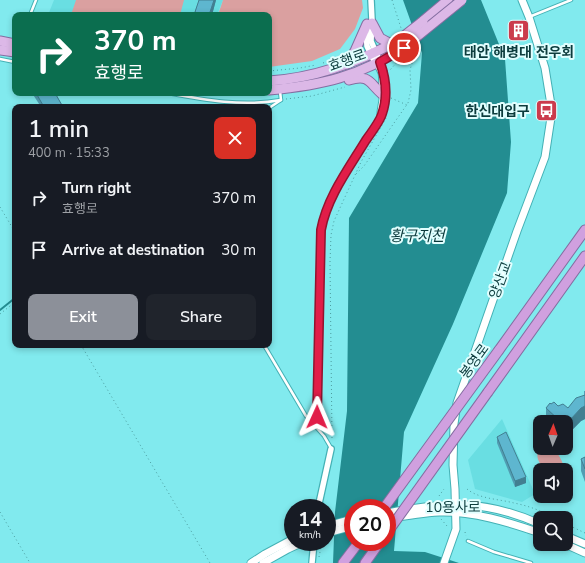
<!DOCTYPE html>
<meta charset="utf-8">
<style>
body{margin:0;font-family:"Nunito Sans","Noto Sans KR",sans-serif;background:#20242c;color:#f1f3f6;height:100vh;display:flex;flex-direction:column;font-size:15px;white-space:nowrap}
*{box-sizing:border-box;margin:0}
p{font-size:13px;color:#9ea1a6}
.icon{flex:none;width:22px;height:22px;fill:none;stroke:currentColor;stroke-width:2;stroke-linecap:round;stroke-linejoin:round}
.map{position:relative;flex:1;overflow:hidden}
.sheet{position:absolute;left:12px;top:104px;width:260px;height:244px;display:flex;flex-direction:column;background:#171b24;border-radius:8px;box-shadow:0 2px 6px #0003}
.sheet>*{flex:none}
.hud{position:absolute;left:12px;top:12px;width:260px;height:84px;border-radius:8px;box-shadow:0 2px 6px #0003;background:#0b6e4f;color:#fff;overflow:hidden}
.needle{width:26px;rotate:2deg}
.controls{position:absolute;left:533px;top:415px;display:grid;gap:8px}
.controls a{display:grid;place-items:center;width:40px;height:40px;border-radius:8px;background:#171b24;box-shadow:0 2px 6px #0003;font-size:20px}
.speed{position:absolute;left:284px;top:499px;display:flex;gap:8px;font-size:20px;font-weight:700;text-align:center}
.speed>*{display:grid;place-content:center;width:52px;height:52px;border-radius:50%;background:#171b24;box-shadow:0 2px 6px #0003;line-height:1}
.speed small{font-size:10px;font-weight:400}
.speed .limit{border:6px solid #d22;background:#fff;color:#111}
.pin{position:absolute;display:grid;place-items:center;width:34px;height:34px;color:#fff;margin:-17px;border:2px solid #fff;border-radius:50%;box-shadow:0 1px 4px #0007}
.me{position:absolute;width:44px;margin:-22px;rotate:1deg;stroke-linejoin:round;filter:drop-shadow(0 0 3px #0008)}
.turn{display:flex;align-items:center;gap:14px;height:84px;padding:0 16px;font-size:18px}
.turn .icon{width:52px;height:52px;stroke-width:2.5}
.turn b{display:block;font-size:28px;line-height:34px}
.round{display:grid;place-items:center;flex:none;width:42px;height:42px;border-radius:8px;background:#20242c}
.summary{display:flex;align-items:center;justify-content:space-between;height:68px;padding:0 16px}
h1{font-size:24px;font-weight:600;line-height:30px}
.action{display:flex;gap:8px;margin-top:auto;padding:8px 16px}
.action a{flex:1;height:46px;border-radius:8px;background:#8c9099;color:#fff;font-size:16px;font-weight:600;line-height:46px;text-align:center}
.action a+a{background:#20242c;color:#f1f3f6}
ul{padding:0;list-style:none}
li{display:flex;align-items:center;gap:12px;height:52px;padding:0 16px}
li div{flex:1}
li b{display:block;font-size:15px}
li em{font-style:normal}
.map>svg:first-child{display:block}
.built{fill:#69dee2}
.green{fill:#daa0a0}
.water{fill:#238d91;fill-rule:evenodd}
.lines{fill:none;stroke-linecap:round;stroke-linejoin:round}
.stream{stroke:#238d91;stroke-width:2}
.service-casing{stroke:#44b1b5;stroke-width:4.5}
.minor-casing{stroke:#44b1b5;stroke-width:8}
.tertiary-casing{stroke:#44b1b5;stroke-width:9}
.primary-casing{stroke:#846ea1;stroke-width:11}
.trunk-casing{stroke:#846ea1;stroke-width:11}
.path{stroke:#4d9d9f;stroke-width:1;stroke-dasharray:1 3;stroke-linecap:butt}
.service{stroke:#fff;stroke-width:2.5}
.minor{stroke:#fff;stroke-width:5.5}
.tertiary{stroke:#fff;stroke-width:7}
.primary{stroke:#dcb8e7;stroke-width:9}
.trunk{stroke:#d0a0df;stroke-width:9}
.primary-bridge-casing{stroke:#846ea1;stroke-width:11;stroke-linecap:butt}
.trunk-bridge-casing{stroke:#846ea1;stroke-width:11;stroke-linecap:butt}
.primary-bridge{stroke:#dcb8e7;stroke-width:9}
.trunk-bridge{stroke:#d0a0df;stroke-width:9}
.wall{fill:#519db2}
.shaded-wall{fill:#427f91}
.building{fill:#5eb6cf;stroke:#427f91}
.route-casing{stroke:#92132f;stroke-width:10}
.route{stroke:#e11d48;stroke-width:7}
.labels{text-anchor:middle;stroke-width:4;stroke-linejoin:round;paint-order:stroke}
.poi-label{font-size:14px;font-weight:bold;fill:#0c3c3d;stroke:#e1fefe}
.street-label{font-size:14px;fill:#0c3c3d;stroke:#e1fefe}
.water-label{font-size:15px;font-style:italic;fill:#09383a;stroke:#e1fefe}
</style>
<div class="map">
<svg width="585" height="563" viewBox="0 0 585 563">
<rect width="100%" height="100%" fill="#81eaee"/>
<g class="built">
<polygon points="54,0 223,0 217,15 48,15"/>
<polygon points="502,419 535,494 522,502 475,489 468,460"/>
</g>
<g class="green">
<polygon points="76,0 184,0 180,15 71,15"/>
<polygon points="223,0 362,0 363,8 355,29 340,49 312,61 269,67 269,15 218,15"/>
<path d="M540,448H552C559,454 563,461 564,470H546C539,464 534,456 540,448Z"/>
</g>
<path class="water" d="M403,0H481L505,59L511,142L507,193L453,324L404,432L394,551L425,552L459,563H333L335,512L347,411L349,218L418,103L422,53ZM353,508H387V542H353Z"/>
<g class="lines">
<polyline class="stream" points="0,310 15,298"/>
<defs>
<g id="service">
<polyline points="30,15 36,0"/>
<polyline points="529,17 571,0"/>
<polyline points="0,59 15,62"/>
<polyline points="376,65 380,74 381,89"/>
<path d="M168,93C205,100 243,107 281,100"/>
<polyline points="269,108 281,100 280,91"/>
<path d="M379,119C377,114 381,103 381,96"/>
<polyline points="264,345 306,416 324,436 331,448"/>
<path d="M317,417L321,230C328,197 349,168 366,140C371,133 380,121 382,114C388,97 386,79 380,63"/>
<polyline points="468,541 494,552 531,563"/>
</g>
<g id="minor">
<polyline points="371,0 372,20 371,41 380,62"/>
<polyline points="366,30 367,46 376,65"/>
<polyline points="318,508 331,449"/>
<polyline points="312,563 314,542"/>
</g>
<g id="tertiary">
<path d="M387,513C446,502 484,499 540,524"/>
<path d="M387,519C404,516 422,513 439,512C473,511 508,522 540,533"/>
<polyline points="327,526 353,519"/>
<polyline points="327,533 353,526"/>
<polyline points="566,536 585,544"/>
<polyline points="565,544 585,553"/>
<polyline points="251,563 265,554 293,539"/>
<polyline points="263,563 288,549 303,542"/>
<polyline points="444,563 456,529 455,489 453,465 454,424 457,403 517,231 545,157 552,111 545,68 529,17 522,0"/>
</g>
<g id="primary">
<polyline points="423,21 448,0"/>
<polyline points="372,23 380,38 391,44"/>
<polyline points="0,41 15,44"/>
<polyline points="0,50 15,52"/>
<polyline points="347,64 355,51 367,24"/>
<path d="M349,80C370,74 369,83 382,94"/>
<path d="M269,81C315,78 359,62 399,40"/>
<path d="M269,90C322,85 359,77 404,47"/>
</g>
<g id="trunk">
<polyline points="499,350 585,230"/>
<polyline points="488,392 585,256"/>
<polyline points="343,563 359,542"/>
<polyline points="365,563 380,542"/>
</g>
</defs>
<use href="#service" class="service-casing"/>
<use href="#minor" class="minor-casing"/>
<use href="#tertiary" class="tertiary-casing"/>
<use href="#primary" class="primary-casing"/>
<use href="#trunk" class="trunk-casing"/>
<g class="path">
<polyline points="392,0 401,28"/>
<polyline points="323,63 343,56"/>
<polyline points="269,71 300,68 316,65"/>
<polyline points="387,71 390,70 399,60"/>
<polyline points="391,98 407,105"/>
<polyline points="286,99 312,96 345,87"/>
<polyline points="356,174 364,166 408,103 411,90 410,70 415,53 413,51"/>
<polyline points="0,207 15,232"/>
<polyline points="0,314 15,302"/>
<polyline points="81,345 210,563"/>
<polyline points="332,438 330,262 331,235 334,221 361,162 386,118"/>
<path d="M467,489C479,499 499,499 514,503C529,506 542,511 555,518"/>
<polyline points="439,496 444,489"/>
<polyline points="0,512 30,563"/>
<polyline points="441,519 447,526"/>
<polyline points="566,524 585,533"/>
<polyline points="465,532 466,536"/>
<polyline points="319,557 322,542"/>
</g>
<use href="#service" class="service"/>
<use href="#minor" class="minor"/>
<use href="#tertiary" class="tertiary"/>
<use href="#primary" class="primary"/>
<use href="#trunk" class="trunk"/>
<defs>
<g id="primary-bridge">
<polyline points="399,40 423,21"/>
<polyline points="404,47 462,0"/>
</g>
<g id="trunk-bridge">
<polyline points="384,508 499,350"/>
<polyline points="387,533 488,392"/>
</g>
</defs>
<use href="#primary-bridge" class="primary-bridge-casing"/>
<use href="#trunk-bridge" class="trunk-bridge-casing"/>
<use href="#primary-bridge" class="primary-bridge"/>
<use href="#trunk-bridge" class="trunk-bridge"/>
</g>
<g class="wall">
<polygon points="199,0 216,0 212,15 195,15 195,12"/>
<polygon points="510,27 527,31 514,37 510,29"/>
<polygon points="32,93 55,93 63,107 41,107"/>
<polygon points="584,391 585,391 585,419 581,421 572,430 572,435 568,439 567,438 566,439 566,422 547,422 546,421 546,408 551,404 568,408 584,395"/>
<polygon points="497,437 526,483 515,487 497,443"/>
<polygon points="585,457 585,482 581,471 581,459"/>
</g>
<g class="shaded-wall">
<polygon points="214,0 216,0 212,15 209,15"/>
<polygon points="527,28 527,31 514,37 514,35"/>
<polygon points="585,406 585,419 581,421 572,430 572,435 568,439 568,426 570,420 581,408"/>
<polygon points="567,425 567,438 566,439 566,426"/>
<polygon points="526,477 526,483 515,487 515,481"/>
</g>
<g class="building">
<polygon points="199,0 214,0 209,15 201,15 201,14 195,12"/>
<polygon points="523,20 527,28 514,35 510,27"/>
<polygon points="36,93 55,93 63,107 44,107"/>
<polygon points="585,395 585,406 581,408 570,420 572,422 568,426 567,425 566,426 566,422 561,422 546,408 550,403 551,404 554,402 558,406 563,404 568,408 576,398"/>
<polygon points="506,432 526,477 515,481 497,437"/>
<polygon points="585,457 585,469 581,459"/>
</g>
<g class="lines">
<defs>
<path id="route" d="M317,417L321,230C327,197 349,168 366,140C371,133 380,121 382,114C388,97 386,79 380,62L404,48"/>
</defs>
<use href="#route" class="route-casing"/>
<use href="#route" class="route"/>
</g>
<defs>
<symbol id="building-square" viewBox="-11 -11 22 22"><rect x="-9" y="-9" width="18" height="18" rx="4" fill="#cb3b4c" stroke="#e1fefe"/><path d="M-4-6H4V6H1V3H-1V6H-4ZM-2.5-4.3h1.7v1.8h-1.7ZM.8-4.3h1.7v1.8H.8ZM-2.5-1h1.7V.8h-1.7ZM.8-1h1.7V.8H.8Z" fill="#fff"/></symbol>
<symbol id="bus-square" viewBox="-11 -11 22 22"><rect x="-9" y="-9" width="18" height="18" rx="4" fill="#cb3b4c" stroke="#e1fefe"/><path d="M-5-6H5V4H4V6H2V4H-2V6H-4V4H-5ZM-3.5-4V0h7V-4ZM-3.5 1.2v1.5H-2V1.2ZM2 1.2v1.5H3.5V1.2Z" fill="#fff"/></symbol>
</defs>
<g fill-rule="evenodd">
<use href="#building-square" x="506" y="18" width="25" height="25"/>
<use href="#bus-square" x="534" y="98" width="25" height="25"/>
</g>
<g class="labels">
<g class="poi-label">
<text x="519" y="57">태안 해병대 전우회</text>
<text x="530" y="116" text-anchor="end">한신대입구</text>
</g>
<g class="street-label">
<text transform="translate(347 60) rotate(-20)" y="5">효행로</text>
<text transform="translate(500 280) rotate(-70)" y="5">양산교</text>
<text transform="translate(474 361) rotate(-54)" y="5">봉영로</text>
<text x="453" y="512">10용사로</text>
</g>
<g class="water-label">
<text x="417" y="241">황구지천</text>
</g>
</g>
</svg>
<div class="controls">
<a><svg class="needle" viewBox="-14 -14 28 28"><path d="M0-13l5 13h-10z" fill="#e53935"/><path d="M0 13l5-13h-10z" fill="#9ea1a6"/></svg></a>
<a><svg class="icon" aria-label="sound" viewBox="0 0 24 24"><path d="M4 9h4l5-4v14l-5-4H4zM17 9q2 3 0 6"/></svg></a>
<a><svg class="icon" aria-label="search" viewBox="0 0 24 24"><circle cx="10" cy="10" r="6"/><path d="M15 15l6 6"/></svg></a>
</div>
<div class="speed"><div>14<small>km/h</small></div><div class="limit">20</div></div>
<div class="pin" style="left:404px;top:48px;background:#d93025"><svg class="icon" aria-label="arrive" viewBox="0 0 24 24"><path d="M6 21V4h12l-3 4 3 4H6"/></svg></div>
<svg class="me" style="left:317px;top:417px" viewBox="-20 -20 40 40"><path d="M0-17L14 15 0 8-14 15z" fill="#e11d48" stroke="#fff" stroke-width="4"/></svg>
<div class="hud">
<div class="turn"><svg class="icon" aria-label="right" viewBox="0 0 24 24"><path d="M7 20v-9h11M14 6l5 5-5 5"/></svg><div><b>370 m</b>효행로</div></div>
</div>
<section class="sheet">
<div class="summary"><div><h1>1 min</h1><p>400 m · 15:33</p></div><a class="round" style="background:#d93025;color:#fff"><svg class="icon" aria-label="close" viewBox="0 0 24 24"><path d="M6 6l12 12M18 6L6 18"/></svg></a></div>
<ul>
<li><svg class="icon" aria-label="right" viewBox="0 0 24 24"><path d="M7 20v-9h11M14 6l5 5-5 5"/></svg><div><b>Turn right</b><p>효행로</p></div><em>370 m</em></li>
<li><svg class="icon" aria-label="arrive" viewBox="0 0 24 24"><path d="M6 21V4h12l-3 4 3 4H6"/></svg><div><b>Arrive at destination</b></div><em>30 m</em></li>
</ul>
<div class="action"><a>Exit</a><a>Share</a></div>
</section>
</div>
